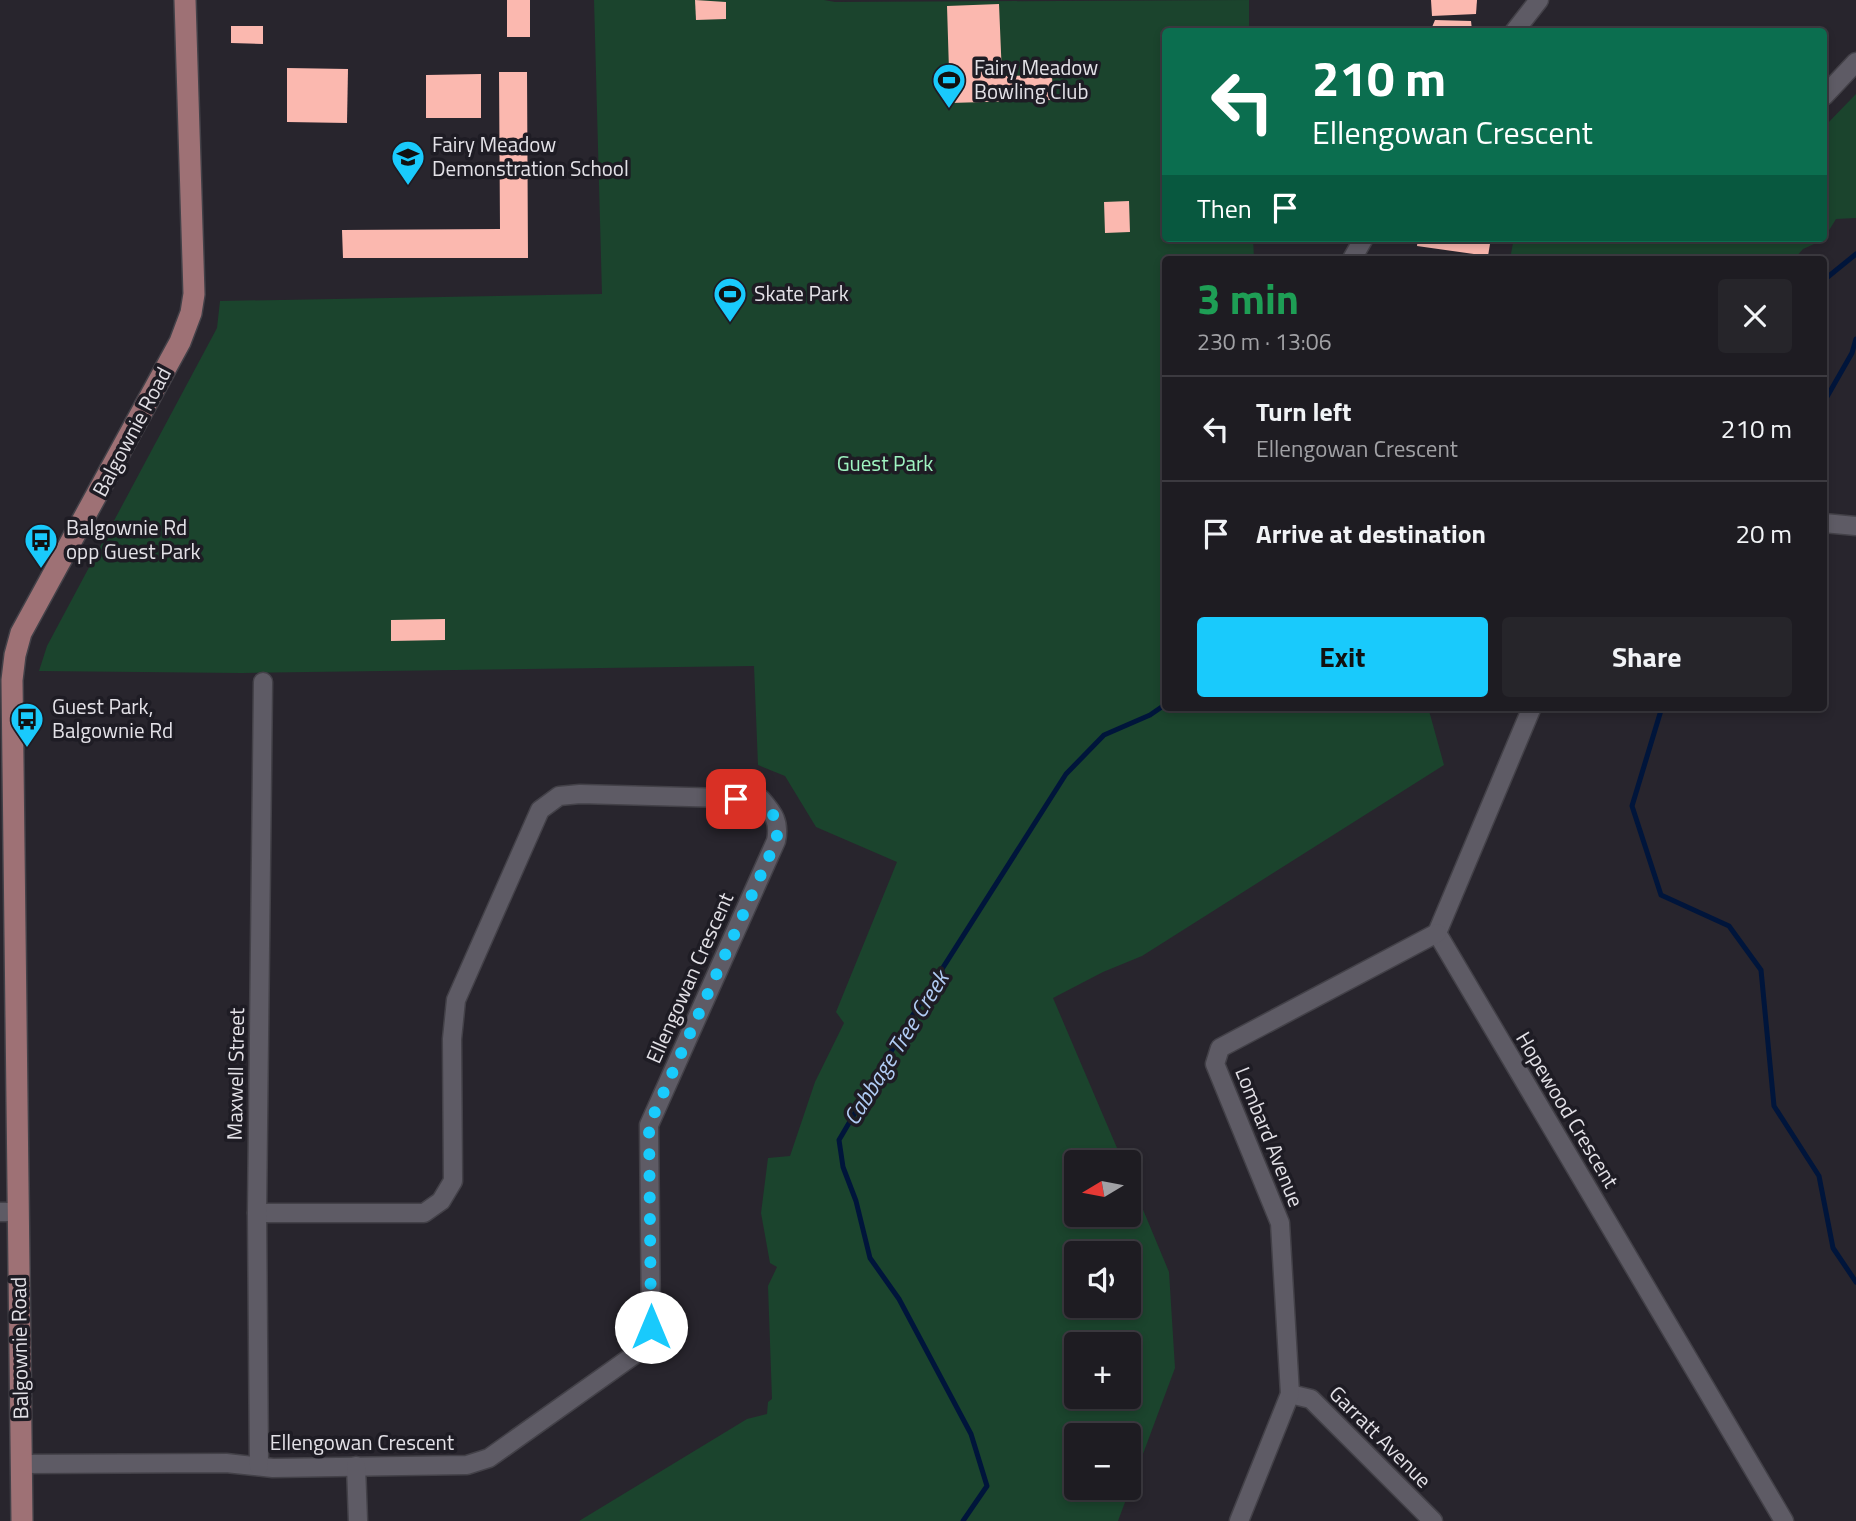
<!DOCTYPE html>
<meta charset="utf-8">
<style>
body{margin:0;font-family:"Titillium Web",sans-serif;background:#26252a;color:#f1f3f6;height:100vh;display:flex;flex-direction:column;font-size:26px;white-space:nowrap}
*{box-sizing:border-box;margin:0}
p{font-size:23px;color:#a1a1a5}
.icon{flex:none;width:38px;height:38px;fill:none;stroke:currentColor;stroke-width:2;stroke-linecap:round;stroke-linejoin:round}
.map{position:relative;flex:1;overflow:hidden}
.sheet{position:absolute;left:1162px;top:256px;width:665px;height:455px;display:flex;flex-direction:column;background:#1e1c22;border-radius:7px;box-shadow:0 4px 10px #0003,0 0 0 2px #3c3a40}
.sheet>*{flex:none}
.banner{position:absolute;left:1162px;top:28px;width:665px;height:214px;border-radius:7px;box-shadow:0 4px 10px #0003,0 0 0 2px #3c3a40;background:#0b6e4f;color:#fff;overflow:hidden}
.needle{width:46px;rotate:260deg}
.tools{position:absolute;left:1064px;top:1150px;display:grid;gap:14px}
.tools a{display:grid;place-items:center;width:77px;height:77px;border-radius:7px;background:#1e1c22;box-shadow:0 4px 10px #0003,0 0 0 2px #3c3a40;font-size:35px}
.pin{position:absolute;display:grid;place-items:center;width:60px;height:60px;color:#fff;margin:-30px;border-radius:14px;box-shadow:0 4px 10px #0006}
.me{position:absolute;width:77px;margin:-38px;rotate:0deg;stroke-linejoin:round;filter:drop-shadow(0 0 5px #0008)}
.turn{display:flex;align-items:center;gap:24px;height:147px;padding:0 35px;font-size:32px}
.turn .icon{width:91px;height:91px;stroke-width:2.5}
.turn b{display:block;font-size:49px;line-height:60px}
.then{display:flex;align-items:center;height:66px;padding:0 35px;background:#0003;gap:14px;font-size:26px}
.round{display:grid;place-items:center;flex:none;width:74px;height:74px;border-radius:7px;background:#26252a}
.overview{display:flex;align-items:center;justify-content:space-between;height:119px;padding:0 35px}
h1{font-size:42px;font-weight:700;line-height:52px;color:#1e9e55}
.button{display:flex;gap:14px;margin-top:auto;padding:14px 35px}
.button a{flex:1;height:80px;border-radius:7px;background:#19cafc;color:#111;font-size:28px;font-weight:700;line-height:80px;text-align:center}
.button a+a{background:#26252a;color:#f1f3f6}
ul{padding:0;list-style:none}
li{display:flex;align-items:center;gap:21px;height:105px;padding:0 35px;border-top:2px solid #3c3a40}
li div{flex:1}
li b{display:block;font-size:26px}
li em{font-style:normal}
.map>svg:first-child{display:block}
.green{fill:#1b442d;fill-rule:evenodd}
.lines{fill:none;stroke-linecap:round;stroke-linejoin:round}
.stream{stroke:#00153b;stroke-width:5}
.building{fill:#fbb8af}
.minor-casing{stroke:#434148;stroke-width:21}
.major-casing{stroke:#434148;stroke-width:24}
.minor{stroke:#5e5b65;stroke-width:18}
.major{stroke:#9e7175;stroke-width:21}
.route{stroke:#19cafc;stroke-width:12;stroke-dasharray:0 21.6}
.labels{text-anchor:middle;stroke-width:7;stroke-linejoin:round;paint-order:stroke}
.poi-label{font-size:21px;fill:#e3e1e7;stroke:#1e1c24;text-anchor:start}
.street-label{font-size:21px;fill:#e3e1e7;stroke:#1e1c24}
.park-label{font-size:21px;fill:#9ff4c1;stroke:#1e1c24}
.water-label{font-size:23px;font-style:italic;fill:#b1ccf5;stroke:#1e1c24}
</style>
<div class="map">
<svg width="1856" height="1521" viewBox="0 0 1856 1521">
<rect width="100%" height="100%" fill="#28252d"/>
<g class="green">
<path d="M594,0H824L835,2L1249,0V31L1166,32V238H1253L1254,259H1166V707H1428L1444,765L1142,956L1103,972L1053,998L1123,1162H1076V1214H1129V1176L1169,1272L1175,1368L1118,1521H579L747,1419L767,1414L768,1402L772,1399L768,1286L777,1267L770,1263L761,1213L768,1158L790,1156L815,1082L844,1023L836,1012L897,862L816,827L785,776L758,765L754,666L242,673L39,671L47,646L217,328L220,301L602,294ZM1076,1253H1129V1306H1076ZM1076,1344H1129V1396H1076ZM1076,1435H1129V1488H1076Z"/>
<polygon points="1856,94 1856,218 1836,219 1823,240 1803,249 1794,259 1510,259 1514,238 1824,238 1824,127"/>
</g>
<g class="lines">
<g class="stream">
<polyline points="1824,280 1856,254"/>
<polyline points="1824,402 1852,353 1856,339"/>
<polyline points="1662,707 1632,806 1661,895 1729,926 1761,970 1774,1106 1819,1176 1833,1248 1856,1282"/>
<polyline points="963,1521 987,1486 971,1434 899,1299 870,1258 856,1201 843,1167 839,1140 909,1021 1066,774 1104,735 1150,715 1166,704"/>
</g>
</g>
<g class="building">
<rect x="507" y="0" width="23" height="37"/>
<polygon points="695,0 726,2 726,19 696,20"/>
<polygon points="1431,0 1477,0 1476,14 1432,16"/>
<polygon points="999,4 1002,76 1052,75 1053,100 950,103 947,6"/>
<polygon points="1435,20 1471,21 1472,30 1430,32"/>
<polygon points="231,26 263,26 263,44 231,43"/>
<polygon points="287,68 348,69 347,123 287,122"/>
<polygon points="499,72 527,72 528,258 343,258 342,230 500,229"/>
<polygon points="481,74 481,118 426,118 426,75"/>
<polygon points="1129,201 1130,232 1105,233 1104,202"/>
<polygon points="1418,238 1491,238 1488,256 1417,246"/>
<polygon points="445,619 445,640 391,641 391,620"/>
</g>
<g class="lines">
<defs>
<g id="minor">
<polyline points="1514,32 1539,0"/>
<polyline points="1824,96 1856,62"/>
<polyline points="1352,259 1364,238"/>
<polyline points="1824,523 1856,526"/>
<polyline points="1437,933 1784,1521"/>
<polyline points="1437,933 1532,707"/>
<polyline points="0,1212 18,1212"/>
<polyline points="1290,1394 1311,1399 1433,1521"/>
<path d="M22,1464L226,1463L273,1468L467,1465L489,1458L641,1350L651,1327L649,1125L776,841C780,822 774,814 761,799L580,794L559,796L540,810L456,1000L452,1039L453,1181L441,1201L424,1213H257"/>
<polyline points="259,1466 257,1213 263,682"/>
<polyline points="356,1466 358,1521"/>
<polyline points="1239,1521 1290,1394 1280,1223 1215,1064 1220,1048 1437,933"/>
</g>
<polyline id="major" points="22,1521 12,680 15,655 21,633 180,342 191,313 194,294 185,0"/>
</defs>
<use href="#minor" class="minor-casing"/>
<use href="#major" class="major-casing"/>
<use href="#minor" class="minor"/>
<use href="#major" class="major"/>
</g>
<g class="lines">
<path class="route" d="M651,1327L649,1125L776,841C780,822 774,814 761,799H736"/>
</g>
<defs>
<symbol id="stadium-pin" viewBox="-11 -11 22 30"><path d="M0 17L-7.5 6A9.5 9.5 0 1 1 7.5 6Z" fill="#19cafc" stroke="#1e1c24"/><path d="M0-5a6.5 5 0 1 0 0 10a6.5 5 0 1 0 0-10ZM-3.5-1.8h7v3.6h-7Z" fill="#111"/></symbol>
<symbol id="school-pin" viewBox="-11 -11 22 30"><path d="M0 17L-7.5 6A9.5 9.5 0 1 1 7.5 6Z" fill="#19cafc" stroke="#1e1c24"/><path d="M0-5L7-2L0 1L-7-2ZM-4 1L0 2.5L4 1V4Q0 6-4 4Z" fill="#111"/></symbol>
<symbol id="bus-pin" viewBox="-11 -11 22 30"><path d="M0 17L-7.5 6A9.5 9.5 0 1 1 7.5 6Z" fill="#19cafc" stroke="#1e1c24"/><path d="M-5-6H5V4H4V6H2V4H-2V6H-4V4H-5ZM-3.5-4V0h7V-4ZM-3.5 1.2v1.5H-2V1.2ZM2 1.2v1.5H3.5V1.2Z" fill="#111"/></symbol>
</defs>
<g fill-rule="evenodd">
<use href="#stadium-pin" x="930" y="61" width="38" height="52"/>
<use href="#school-pin" x="389" y="138" width="38" height="52"/>
<use href="#stadium-pin" x="711" y="275" width="38" height="52"/>
<use href="#bus-pin" x="22" y="521" width="38" height="52"/>
<use href="#bus-pin" x="8" y="700" width="38" height="52"/>
</g>
<g class="labels">
<g class="poi-label">
<text x="974" y="75">Fairy Meadow<tspan x="974" dy="24">Bowling Club</tspan></text>
<text x="432" y="152">Fairy Meadow<tspan x="432" dy="24">Demonstration School</tspan></text>
<text x="754" y="301">Skate Park</text>
<text x="66" y="535">Balgownie Rd<tspan x="66" dy="24">opp Guest Park</tspan></text>
<text x="52" y="714">Guest Park,<tspan x="52" dy="24">Balgownie Rd</tspan></text>
</g>
<g class="street-label">
<text transform="translate(132 432) rotate(-62)" y="7">Balgownie Road</text>
<text transform="translate(690 978) rotate(-66)" y="7">Ellengowan Crescent</text>
<text transform="translate(236 1074) rotate(-89)" y="7">Maxwell Street</text>
<text transform="translate(1567 1110) rotate(59)" y="7">Hopewood Crescent</text>
<text transform="translate(1269 1137) rotate(68)" y="7">Lombard Avenue</text>
<text transform="translate(20 1348) rotate(-91)" y="7">Balgownie Road</text>
<text transform="translate(1380 1437) rotate(45)" y="7">Garratt Avenue</text>
<text x="362" y="1450">Ellengowan Crescent</text>
</g>
<g class="park-label">
<text x="885" y="471">Guest Park</text>
</g>
<g class="water-label">
<text transform="translate(896 1048) rotate(-58)" y="8">Cabbage Tree Creek</text>
</g>
</g>
</svg>
<div class="tools">
<a><svg class="needle" viewBox="-14 -14 28 28"><path d="M0-13l5 13h-10z" fill="#e53935"/><path d="M0 13l5-13h-10z" fill="#a1a1a5"/></svg></a>
<a><svg class="icon" aria-label="sound" viewBox="0 0 24 24"><path d="M4 9h4l5-4v14l-5-4H4zM17 9q2 3 0 6"/></svg></a>
<a>+</a>
<a>−</a>
</div>
<div class="pin" style="left:736px;top:799px;background:#d93025"><svg class="icon" aria-label="arrive" viewBox="0 0 24 24"><path d="M6 21V4h12l-3 4 3 4H6"/></svg></div>
<svg class="me" style="left:651px;top:1327px" viewBox="-20 -20 40 40"><circle r="19" fill="#fff"/><path d="M0-13L10 11 0 6-10 11z" fill="#19cafc"/></svg>
<div class="banner">
<div class="turn"><svg class="icon" aria-label="left" viewBox="0 0 24 24"><path d="M17 20v-9H6M10 6l-5 5 5 5"/></svg><div><b>210 m</b>Ellengowan Crescent</div></div>
<div class="then">Then<svg class="icon" aria-label="arrive" viewBox="0 0 24 24"><path d="M6 21V4h12l-3 4 3 4H6"/></svg></div>
</div>
<section class="sheet">
<div class="overview"><div><h1>3 min</h1><p>230 m · 13:06</p></div><a class="round"><svg class="icon" aria-label="close" viewBox="0 0 24 24"><path d="M6 6l12 12M18 6L6 18"/></svg></a></div>
<ul>
<li><svg class="icon" aria-label="left" viewBox="0 0 24 24"><path d="M17 20v-9H6M10 6l-5 5 5 5"/></svg><div><b>Turn left</b><p>Ellengowan Crescent</p></div><em>210 m</em></li>
<li><svg class="icon" aria-label="arrive" viewBox="0 0 24 24"><path d="M6 21V4h12l-3 4 3 4H6"/></svg><div><b>Arrive at destination</b></div><em>20 m</em></li>
</ul>
<div class="button"><a>Exit</a><a>Share</a></div>
</section>
</div>
